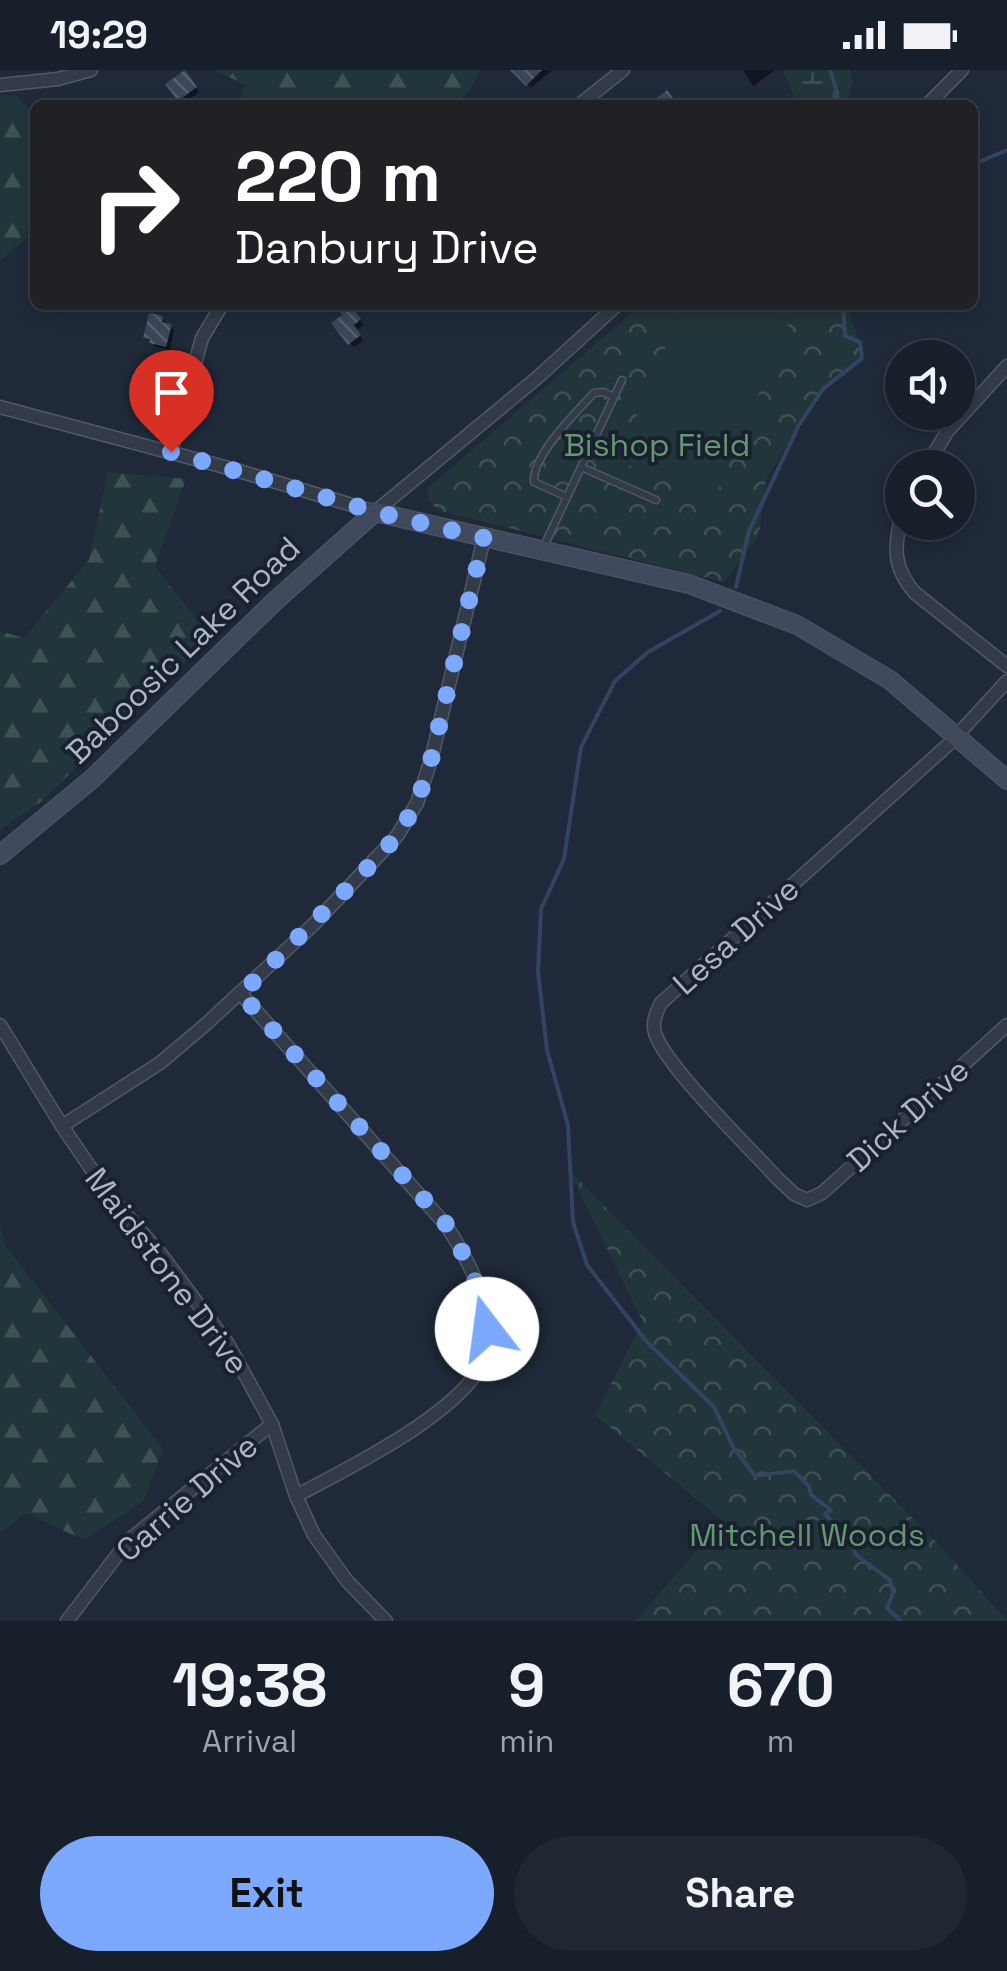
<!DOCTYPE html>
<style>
body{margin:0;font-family:"Space Grotesk",sans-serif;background:#202733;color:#f1f3f6;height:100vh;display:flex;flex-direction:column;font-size:38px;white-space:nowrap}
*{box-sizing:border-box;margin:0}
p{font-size:32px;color:#9ea2a9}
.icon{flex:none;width:55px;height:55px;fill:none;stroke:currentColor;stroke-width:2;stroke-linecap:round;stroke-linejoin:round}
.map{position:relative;height:1551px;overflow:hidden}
.sheet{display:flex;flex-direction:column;background:#171f2b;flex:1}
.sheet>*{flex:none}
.hud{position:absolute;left:30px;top:30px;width:948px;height:210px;border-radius:15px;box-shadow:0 5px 15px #0003,0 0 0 2px #363d47;background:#202124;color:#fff;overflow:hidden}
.controls{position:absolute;left:885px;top:270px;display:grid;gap:20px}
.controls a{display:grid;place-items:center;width:90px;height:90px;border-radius:50%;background:#171f2b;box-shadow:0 5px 15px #0003,0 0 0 2px #363d47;font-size:50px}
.pin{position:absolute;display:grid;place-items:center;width:85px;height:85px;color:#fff;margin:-102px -42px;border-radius:50% 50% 50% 0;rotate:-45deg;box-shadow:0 0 10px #0007}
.pin .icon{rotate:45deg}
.me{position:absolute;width:110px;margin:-55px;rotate:345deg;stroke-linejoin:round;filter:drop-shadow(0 0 8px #0008)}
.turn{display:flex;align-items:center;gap:35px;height:210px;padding:0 40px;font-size:45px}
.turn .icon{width:130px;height:130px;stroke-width:2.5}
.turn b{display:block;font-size:70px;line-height:85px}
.eta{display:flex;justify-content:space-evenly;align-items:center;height:170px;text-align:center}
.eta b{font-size:60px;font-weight:700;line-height:70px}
.primary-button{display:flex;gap:20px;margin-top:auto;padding:20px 40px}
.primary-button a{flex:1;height:115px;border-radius:60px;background:#7ca9fd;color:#111;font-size:40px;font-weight:700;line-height:115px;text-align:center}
.primary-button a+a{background:#202733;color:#f1f3f6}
.status{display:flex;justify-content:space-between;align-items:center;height:70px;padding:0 50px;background:#171f2b;direction:ltr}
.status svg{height:28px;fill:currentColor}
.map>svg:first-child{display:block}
.forest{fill:url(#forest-firs)}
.wetland{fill:url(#wetland-marsh)}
.park{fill:url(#park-crowns)}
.garden{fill:#21363a}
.shadow{fill:#0007}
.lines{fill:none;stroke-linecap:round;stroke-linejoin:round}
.stream{stroke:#324461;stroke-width:4}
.building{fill:url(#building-back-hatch)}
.lane-casing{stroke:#505967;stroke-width:9}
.street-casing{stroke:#505967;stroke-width:15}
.secondary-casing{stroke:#505967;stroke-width:20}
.lane{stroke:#333b49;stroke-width:6}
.street{stroke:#333b49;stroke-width:12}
.secondary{stroke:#414a5c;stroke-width:18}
.route{stroke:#7ca9fd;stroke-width:18;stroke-dasharray:0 32.4}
.labels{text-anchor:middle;stroke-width:8;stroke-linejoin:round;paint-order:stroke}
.park-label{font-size:32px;fill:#649772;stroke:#19202e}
.street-label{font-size:32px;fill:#adb6c6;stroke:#19202e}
</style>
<div class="status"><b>19:29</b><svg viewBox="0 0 49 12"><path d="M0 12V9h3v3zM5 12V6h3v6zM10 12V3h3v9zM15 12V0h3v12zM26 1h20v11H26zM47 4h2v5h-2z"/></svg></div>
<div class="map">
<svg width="1007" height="1551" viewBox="0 0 1007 1551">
<defs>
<pattern id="forest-firs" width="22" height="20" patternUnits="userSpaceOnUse" patternTransform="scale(2.5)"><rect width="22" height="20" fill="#21363a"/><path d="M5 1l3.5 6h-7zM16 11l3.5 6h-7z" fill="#3f5155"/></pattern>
<pattern id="wetland-marsh" width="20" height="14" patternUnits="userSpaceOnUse" patternTransform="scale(2.5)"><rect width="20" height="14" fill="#21363a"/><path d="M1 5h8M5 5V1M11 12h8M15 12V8" fill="none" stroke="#3f5155"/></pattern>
<pattern id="park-crowns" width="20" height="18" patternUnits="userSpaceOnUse" patternTransform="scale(2.5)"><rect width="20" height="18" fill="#21363a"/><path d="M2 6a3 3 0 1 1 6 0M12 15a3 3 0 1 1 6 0" fill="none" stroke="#3f5155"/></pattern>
<pattern id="building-back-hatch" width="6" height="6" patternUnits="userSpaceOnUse" patternTransform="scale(2.5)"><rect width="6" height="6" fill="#3b4759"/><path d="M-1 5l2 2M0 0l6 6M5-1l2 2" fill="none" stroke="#555f6f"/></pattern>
</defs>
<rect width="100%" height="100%" fill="#1f2939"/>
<g class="forest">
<polygon points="214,0 480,0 473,15 456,35 237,35 246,15"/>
<polygon points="0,25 17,26 35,47 27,167 0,191"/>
<polygon points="108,402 186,409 155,496 210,567 43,730 0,760 0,561 24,568 89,490"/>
<polygon points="0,1154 5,1175 163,1379 143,1432 84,1470 26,1443 0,1463"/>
</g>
<polygon class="wetland" points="783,0 851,0 852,13 847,35 798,35"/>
<g class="park">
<polygon points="641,235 846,235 862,279 862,292 819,324 800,353 766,410 759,465 724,512 437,440 429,430 428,418"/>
<polygon points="568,1099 941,1477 1007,1551 635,1551 723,1451 595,1345 643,1252"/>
</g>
<polygon class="garden" points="684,235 748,235 789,252 713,431 618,390"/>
<g class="shadow">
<polygon points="513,0 552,0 531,18"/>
<polygon points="743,0 775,0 753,16"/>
<polygon points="189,7 199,22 184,34 180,30"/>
<polygon points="352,239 363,255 356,261 363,270 354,277 350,273"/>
<polygon points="162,249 174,260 170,280 156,277 146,267"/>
</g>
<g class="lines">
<g class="stream">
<polyline points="830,0 836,19 832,35"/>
<polyline points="972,95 1007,80"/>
<polyline points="736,517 749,461 799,355 823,319 862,288 860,272 845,266 843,235"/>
<polyline points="720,541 648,582 615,611 581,677 564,789 541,839 538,902 547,980 568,1055 573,1152 587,1195 647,1272 714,1337 733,1377 755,1406 794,1401 809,1416 811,1425 831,1440 825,1444 849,1469 856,1485 890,1510 893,1523 887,1538 901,1551"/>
</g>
</g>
<g class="building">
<polygon points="185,0 197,17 178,31 165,14"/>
<polygon points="510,0 542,0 526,16"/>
<polygon points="667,20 678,35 648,35"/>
<polygon points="344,235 350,235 361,249 354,255 361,265 348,275 331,253 342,245 338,240"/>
<polygon points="149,243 163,246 162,252 172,254 166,277 149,273 150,269 143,268"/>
</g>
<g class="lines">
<defs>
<g id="lane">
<polyline points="581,397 656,430"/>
<path d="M567,427L534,412C532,386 576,342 594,323L604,322L614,327"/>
<polyline points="544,476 622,310"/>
</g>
<g id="street">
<polyline points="0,15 58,9 91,0"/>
<polyline points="579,35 623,0"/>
<polyline points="927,35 962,0"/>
<polyline points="0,337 236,400 375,442 538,307 617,235"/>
<polyline points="171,382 202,268 222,235"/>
<polyline points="925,398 947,362 1007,296"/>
<path d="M902,444C894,476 892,497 915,523L1007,596"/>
<path d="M1007,611L950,673L661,933C656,943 652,952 655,963C665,996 750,1078 777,1108L794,1124L807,1130L822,1123L840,1107L1007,955"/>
<path d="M241,924L446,1155C468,1189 497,1242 485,1285C471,1339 344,1400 296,1426"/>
<polyline points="0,955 62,1056 109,1125 160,1183 228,1274 272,1354 296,1426 314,1465 347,1511 386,1551"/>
<polyline points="62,1056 160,993 205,955 313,855 397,766 417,733 431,690 484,468"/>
<polyline points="67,1551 128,1471 272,1354"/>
</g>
<polyline id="secondary" points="0,785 92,709 274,532 375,442 689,514 797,555 890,610 1007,710"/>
</defs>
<use href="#lane" class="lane-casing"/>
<use href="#street" class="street-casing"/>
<use href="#secondary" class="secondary-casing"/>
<use href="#lane" class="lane"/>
<use href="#street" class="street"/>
<use href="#secondary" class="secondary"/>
</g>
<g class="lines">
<path class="route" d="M171,382L376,442L484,468L431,690L417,733L397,766L360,806L241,924L446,1154C466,1186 483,1222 487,1259"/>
</g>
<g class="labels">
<g class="park-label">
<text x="657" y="386">Bishop Field</text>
<text x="807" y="1476">Mitchell Woods</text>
</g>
<g class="street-label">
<text transform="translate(183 580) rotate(-44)" y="11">Baboosic Lake Road</text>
<text transform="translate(736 866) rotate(-42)" y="11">Lesa Drive</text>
<text transform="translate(908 1045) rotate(-42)" y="11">Dick Drive</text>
<text transform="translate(167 1201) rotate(53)" y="11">Maidstone Drive</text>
<text transform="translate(187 1428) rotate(-41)" y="11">Carrie Drive</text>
</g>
</g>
</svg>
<div class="controls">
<a><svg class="icon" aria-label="sound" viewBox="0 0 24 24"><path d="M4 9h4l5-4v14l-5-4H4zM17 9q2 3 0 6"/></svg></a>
<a><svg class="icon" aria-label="search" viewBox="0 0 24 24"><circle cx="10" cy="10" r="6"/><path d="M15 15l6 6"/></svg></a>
</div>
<div class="pin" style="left:171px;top:382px;background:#d93025"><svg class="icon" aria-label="arrive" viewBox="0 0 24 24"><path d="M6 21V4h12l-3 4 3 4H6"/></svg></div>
<svg class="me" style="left:487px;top:1259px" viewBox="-20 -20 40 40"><circle r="19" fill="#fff"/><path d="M0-13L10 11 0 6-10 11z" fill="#7ca9fd"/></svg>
<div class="hud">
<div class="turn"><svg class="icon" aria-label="right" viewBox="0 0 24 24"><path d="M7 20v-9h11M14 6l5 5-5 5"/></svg><div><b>220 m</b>Danbury Drive</div></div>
</div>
</div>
<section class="sheet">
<div class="eta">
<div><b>19:38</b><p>Arrival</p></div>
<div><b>9</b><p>min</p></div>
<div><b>670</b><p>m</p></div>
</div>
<div class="primary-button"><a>Exit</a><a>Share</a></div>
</section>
